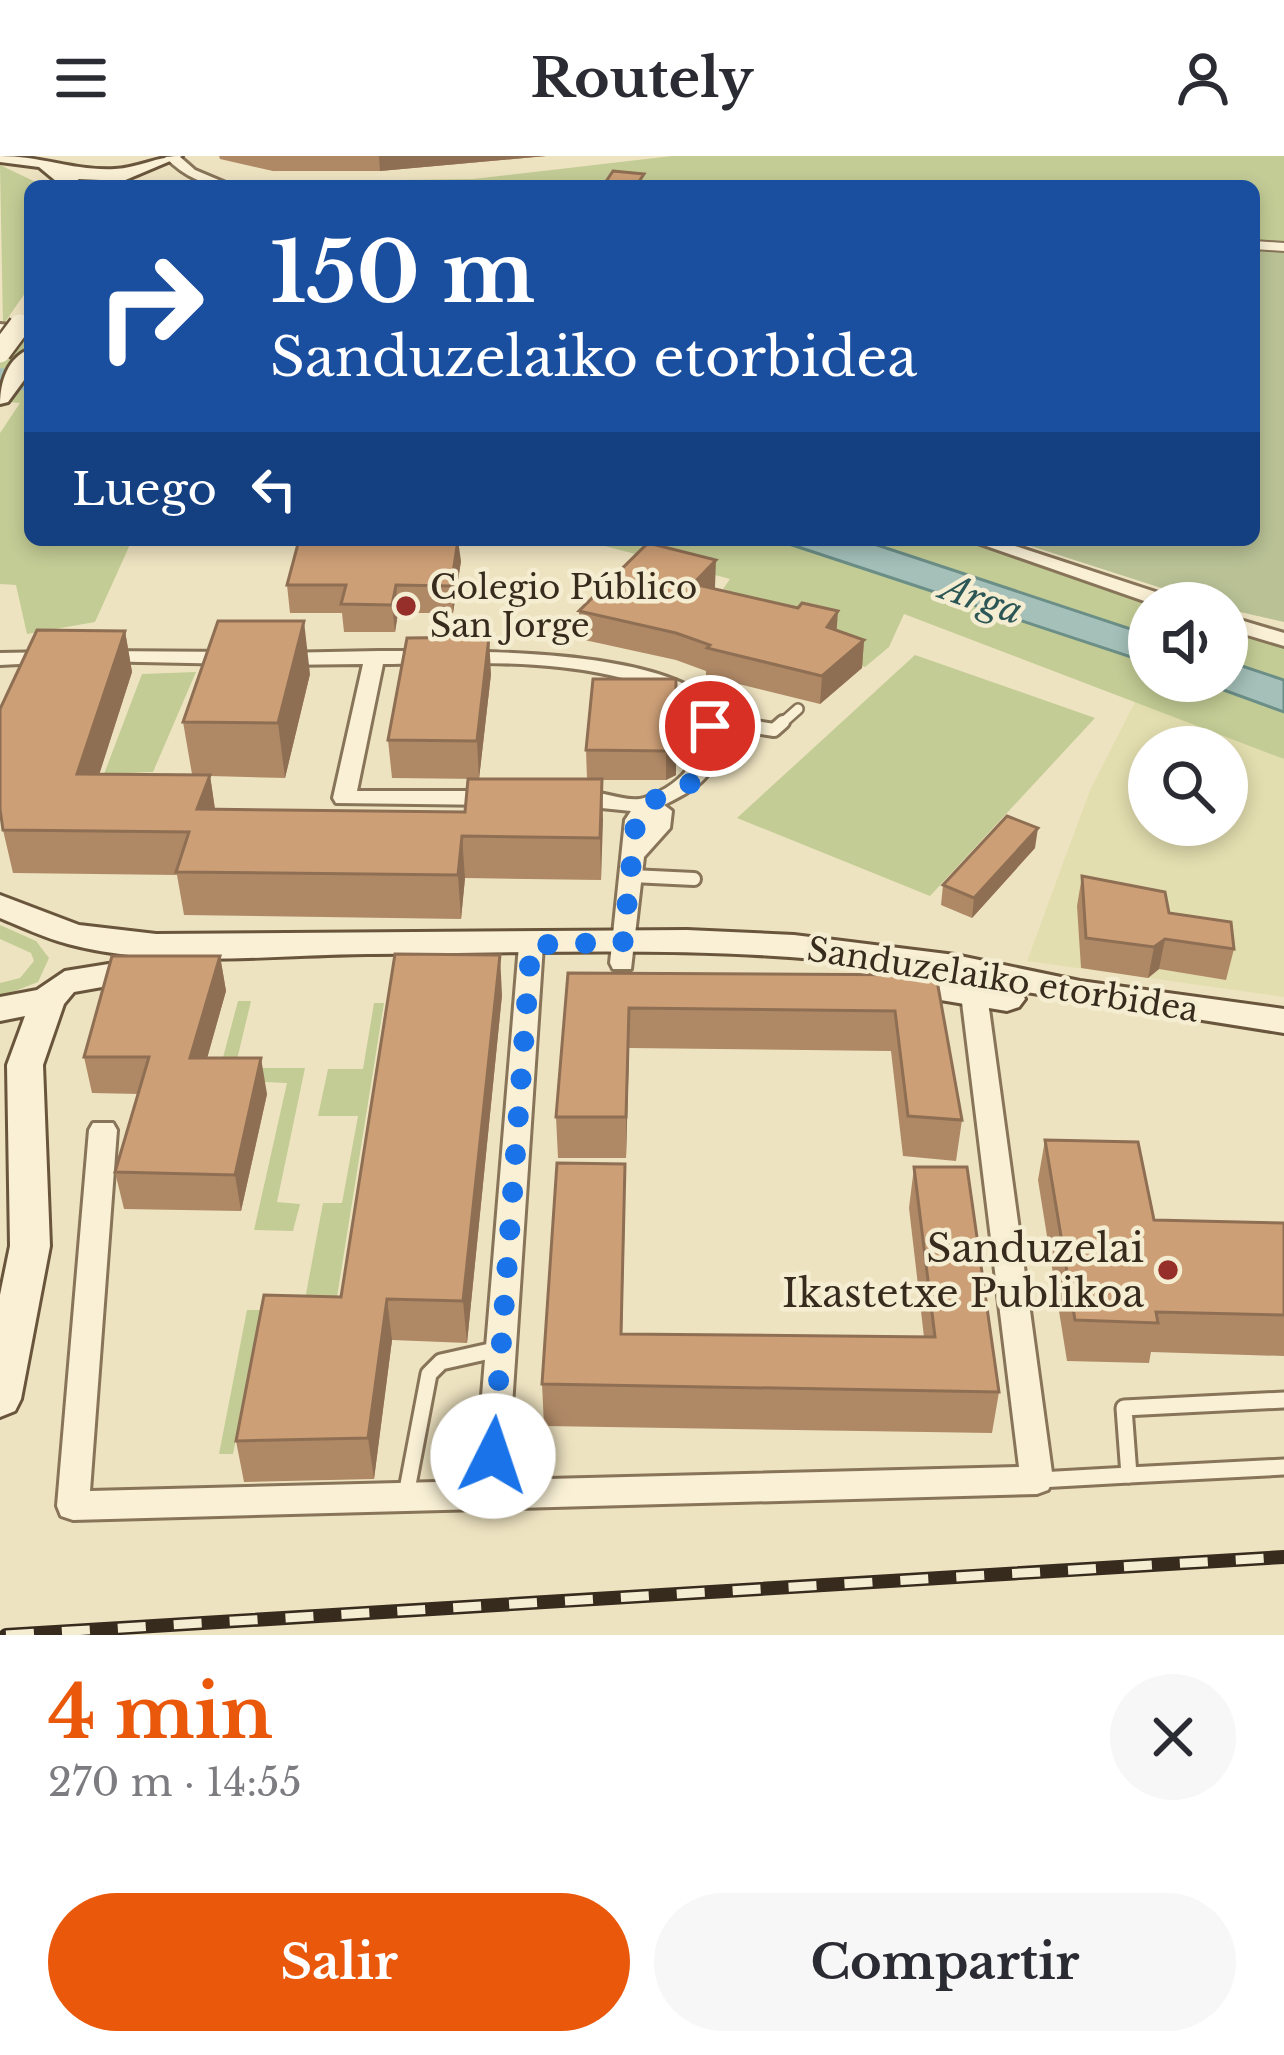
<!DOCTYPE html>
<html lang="es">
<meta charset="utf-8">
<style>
body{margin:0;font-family:"Libre Baskerville",serif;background:#f7f7f7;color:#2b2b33;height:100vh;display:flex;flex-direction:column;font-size:45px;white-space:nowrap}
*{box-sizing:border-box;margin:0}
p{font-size:39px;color:#7c7c81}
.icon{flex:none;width:66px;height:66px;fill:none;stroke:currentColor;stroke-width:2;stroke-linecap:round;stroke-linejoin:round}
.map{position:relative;height:1479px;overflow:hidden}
.details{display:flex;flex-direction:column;background:#fff;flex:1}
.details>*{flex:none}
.guide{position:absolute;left:24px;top:24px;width:1236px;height:366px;border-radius:18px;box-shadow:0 6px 18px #0003;background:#1a4fa0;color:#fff;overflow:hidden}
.tools{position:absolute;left:1128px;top:426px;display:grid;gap:24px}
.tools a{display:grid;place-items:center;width:120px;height:120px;border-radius:50%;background:#fff;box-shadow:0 6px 18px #0003;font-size:60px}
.pin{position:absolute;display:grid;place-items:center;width:102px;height:102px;color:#fff;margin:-51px;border:6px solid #fff;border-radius:50%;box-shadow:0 3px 12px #0007}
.me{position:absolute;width:132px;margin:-66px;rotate:4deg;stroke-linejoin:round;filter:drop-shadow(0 0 9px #0008)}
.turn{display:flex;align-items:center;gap:42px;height:252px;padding:0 48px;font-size:54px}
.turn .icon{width:156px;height:156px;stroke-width:2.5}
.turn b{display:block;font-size:84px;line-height:102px}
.then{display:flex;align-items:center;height:114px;padding:0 48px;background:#0003;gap:24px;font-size:45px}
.round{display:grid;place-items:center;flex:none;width:126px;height:126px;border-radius:63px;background:#f7f7f7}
.head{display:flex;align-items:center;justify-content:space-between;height:204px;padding:0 48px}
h1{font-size:72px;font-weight:700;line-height:90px;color:#ea580c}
.action{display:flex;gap:24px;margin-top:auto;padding:24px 48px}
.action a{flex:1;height:138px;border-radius:72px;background:#ea580c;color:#fff;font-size:48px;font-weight:700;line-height:138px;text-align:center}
.action a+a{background:#f7f7f7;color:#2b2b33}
header{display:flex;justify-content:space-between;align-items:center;height:156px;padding:0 48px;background:#fff;font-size:54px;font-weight:700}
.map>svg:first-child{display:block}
.farmland{fill:#e3deaf;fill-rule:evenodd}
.green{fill:#c3cc95}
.cemetery{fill:#b9c195}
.water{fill:#a4c0b9;stroke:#6b8e87;stroke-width:3}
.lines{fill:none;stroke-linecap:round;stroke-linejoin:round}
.river{fill:#a4c0b9;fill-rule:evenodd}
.lane-far3-casing{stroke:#877459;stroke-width:12}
.lane-far2-casing{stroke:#877459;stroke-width:14}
.lane-far1-casing{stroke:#877459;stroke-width:18}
.lane-casing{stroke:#877459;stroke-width:21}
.street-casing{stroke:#877459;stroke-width:6}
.secondary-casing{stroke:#69553c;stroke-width:6}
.lane-far3{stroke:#f9f0d5;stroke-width:8}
.lane-far2{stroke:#f9f0d5;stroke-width:9}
.lane-far1{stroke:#f9f0d5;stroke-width:12}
.lane{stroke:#f9f0d5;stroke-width:15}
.street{fill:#f9f0d5;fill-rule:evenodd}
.secondary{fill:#f9f0d5;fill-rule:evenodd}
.rail-casing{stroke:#372b1d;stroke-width:14}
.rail{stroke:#f5edd1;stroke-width:9;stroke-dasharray:28;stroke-linecap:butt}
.secondary-bridge-casing{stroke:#69553c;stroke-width:26;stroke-linecap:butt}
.secondary-bridge{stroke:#f9f0d5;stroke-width:21}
.wall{fill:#af8966}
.shaded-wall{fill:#8f6f53}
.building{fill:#cc9f77;stroke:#8f6f53;stroke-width:3}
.route{stroke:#1a73e8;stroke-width:21;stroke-dasharray:0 37.8}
.poi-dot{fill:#962e29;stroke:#f5edd1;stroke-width:4.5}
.labels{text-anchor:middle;stroke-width:9;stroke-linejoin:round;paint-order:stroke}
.poi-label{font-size:33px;fill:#372b1d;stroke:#f5edd1;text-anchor:start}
.street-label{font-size:33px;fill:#372b1d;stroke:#f5edd1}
.water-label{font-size:36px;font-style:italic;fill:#2c5756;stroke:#f5edd1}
.near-poi-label{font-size:39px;fill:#372b1d;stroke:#f5edd1;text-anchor:end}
</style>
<header><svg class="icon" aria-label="menu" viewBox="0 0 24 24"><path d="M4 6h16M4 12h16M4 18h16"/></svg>Routely<svg class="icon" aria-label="person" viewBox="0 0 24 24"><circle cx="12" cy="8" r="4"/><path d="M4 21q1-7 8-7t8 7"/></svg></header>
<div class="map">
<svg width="1284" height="1479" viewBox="0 0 1284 1479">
<rect width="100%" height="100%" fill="#eee3c1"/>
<path class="farmland" d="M1136,544L1284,603V841L1027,805L1090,634ZM1149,591H1227V669H1149Z"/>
<g class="green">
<polygon points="672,0 1284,0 1284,88 1254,86 1254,30 253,26 473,23"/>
<polygon points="0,9 44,30 30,30 30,130 3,169"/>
<polygon points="30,167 30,210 5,221 30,222 30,384 132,384 95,466 27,478 16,429 0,428 0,277 20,247 0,245 0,183 16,185"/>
<polygon points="582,384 777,384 1149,507 1149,525 1199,525 1284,556 1284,603 904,458 889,491 865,511 843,503 857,489 723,433 730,423"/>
<polygon points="862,384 963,384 1149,447 1149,479"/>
<polygon points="1227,473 1284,491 1284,524 1227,505"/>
<polygon points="915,499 1095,562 930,740 737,662"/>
<polygon points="196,516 153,616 104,618 142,518"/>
<polygon points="0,769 36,785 49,802 38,826 5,839 0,839 0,827 20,822 34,805 31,797 0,783"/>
<polygon points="238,845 251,845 235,912 305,912 277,1046 300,1048 293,1075 254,1074 287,927 217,924"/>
<polygon points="374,847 384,847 333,1166 259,1165 233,1298 219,1298 247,1154 303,1154 323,1047 342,1047 358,960 318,960 328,913 363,913"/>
</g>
<polygon class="cemetery" points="1254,92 1284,94 1284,466 1227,453 1227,447 1208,447 1012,384 1254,384"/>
<g class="water">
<polygon points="777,384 862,384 1149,479 1149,507"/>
<polygon points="1227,505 1284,524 1284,556 1199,525 1227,525"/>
</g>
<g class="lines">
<polygon class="river" points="0,212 30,215 30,235 0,232"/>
<defs>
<polyline id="lane-far3" points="1254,89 1284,91"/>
<g id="lane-far2">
<polyline points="709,564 743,569"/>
<polyline points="780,569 798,553"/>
</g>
<g id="lane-far1">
<polyline points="723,566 774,574 783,566"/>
<polyline points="632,720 694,723"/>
</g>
<g id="lane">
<polyline points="1284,1244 1124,1252 1129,1319 1284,1311"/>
<polyline points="1039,1324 1129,1319"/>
<polyline points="406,1339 429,1218 441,1206 499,1193"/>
</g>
<g id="street">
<path d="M179,0L195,14L233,30C204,30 185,21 165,1Z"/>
<polygon points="0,168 30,171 30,181 0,178"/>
<polygon points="969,384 997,384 1177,443 1180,447 1150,447"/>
<polygon points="1227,460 1284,477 1284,490 1227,473"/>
<polygon points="98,495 238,496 248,502 238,508 91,505 88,501 91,497"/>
<path d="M379,495C459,495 642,491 706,541C719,551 721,569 720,584C716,623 695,633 664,649L672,655L670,672L644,701L631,813H613L610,807L625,664L631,655L572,649L561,642C584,623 621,649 644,642C684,629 711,596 694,554C618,498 475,507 383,508L357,635H495L506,642L495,649L336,647L333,642L363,508L278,509L268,503L278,497Z"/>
<polygon points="52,496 62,502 59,506 0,509 0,497"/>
<polygon points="531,781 543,789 507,1324 1019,1311 961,838 974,830 987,838 1053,1324 1048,1334 1037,1338 73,1364 61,1360 57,1350 89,974 93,967 113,967 117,974 90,1335 475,1325 519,789"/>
</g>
<g id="secondary">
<path d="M0,0C42,0 73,15 115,13C138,12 158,0 182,0L123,25L78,23L82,30H62L39,11L0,6Z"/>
<path d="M30,193V216L8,246L0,248C0,226 8,201 30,193Z"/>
<path d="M0,739L79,769L156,778L687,774L794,779L955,799L1080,825L1284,853V877L1020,835L1025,843L1019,851L1007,855L892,836L875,825L892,814L986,828C784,784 573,797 368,798C271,799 162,813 68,788C45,782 22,771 0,762Z"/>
<polygon points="152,801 164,804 169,812 164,820 74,836 64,848 43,909 50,1090 21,1243 15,1255 0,1261 0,1139 10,1090 7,909 25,860 0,865 0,841 37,834 65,815"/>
</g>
</defs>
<use href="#lane-far3" class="lane-far3-casing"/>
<use href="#lane-far2" class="lane-far2-casing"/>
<use href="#lane-far1" class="lane-far1-casing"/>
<use href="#lane" class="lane-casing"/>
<use href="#street" class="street-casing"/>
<use href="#secondary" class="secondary-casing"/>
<use href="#lane-far3" class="lane-far3"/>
<use href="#lane-far2" class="lane-far2"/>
<use href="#lane-far1" class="lane-far1"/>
<use href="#lane" class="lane"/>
<use href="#street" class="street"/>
<use href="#secondary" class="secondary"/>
<defs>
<polyline id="rail" points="6,1479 1284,1401"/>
</defs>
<use href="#rail" class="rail-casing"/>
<use href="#rail" class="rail"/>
<defs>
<polyline id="secondary-bridge" points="0,196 20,169"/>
</defs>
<use href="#secondary-bridge" class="secondary-bridge-casing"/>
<use href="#secondary-bridge" class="secondary-bridge"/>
</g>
<g class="wall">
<polygon points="219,0 546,0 380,15 273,15 220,3"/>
<polygon points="461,405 453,457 398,457 395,476 344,476 342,457 290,457 287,429"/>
<polygon points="715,431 714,433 864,484 862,512 820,548 706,520 706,515 676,504 580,483 579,455"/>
<polygon points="125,475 132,516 99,618 192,618 183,566 310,518 285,622 210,620 215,653 465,656 587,623 586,594 676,523 676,619 666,624 602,624 601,724 465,722 461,763 184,759 177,719 13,717 3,674"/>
<polygon points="491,518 479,623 392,622 388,584"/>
<polygon points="1035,692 972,762 941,749 943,729"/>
<polygon points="1082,720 1169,757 1234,793 1226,824 1159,813 1148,822 1081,812 1077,750"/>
<polygon points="220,800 226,835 207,902 267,938 241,1055 124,1053 115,1016 139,938 92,937 84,901"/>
<polygon points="568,817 936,819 962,964 956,1005 903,1000 891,895 629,892 626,1002 558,1002 556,961"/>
<polygon points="502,839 467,1187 392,1184 374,1323 244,1326 236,1285 341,1141"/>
<polygon points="1045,984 1154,1064 1284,1067 1284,1200 1151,1196 1149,1207 1067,1205 1038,1024"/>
<polygon points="625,1008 622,1178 924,1181 909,1052 914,1011 999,1236 992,1277 544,1270 542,1228"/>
</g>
<g class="shaded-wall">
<polygon points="379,0 546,0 380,15"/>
<polygon points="458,384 461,405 453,457 451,430"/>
<polygon points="716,404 715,431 692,455 693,428"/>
<polygon points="396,429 398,457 395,476 392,449"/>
<polygon points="838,455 836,483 827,471"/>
<polygon points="304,465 310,518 285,622 278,567"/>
<polygon points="125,475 132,516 86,660 77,618"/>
<polygon points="489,481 491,518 479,623 477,585"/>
<polygon points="864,484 862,512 820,548 822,520"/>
<polygon points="676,590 676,619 666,624 666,595"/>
<polygon points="210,619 216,661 197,653"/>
<polygon points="602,623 603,665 601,724 600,682"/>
<polygon points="1038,672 1035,692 972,762 974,742"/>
<polygon points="462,680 465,722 461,763 458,719"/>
<polygon points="1165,783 1159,813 1148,822 1154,791"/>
<polygon points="500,799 502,839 467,1187 463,1145"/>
<polygon points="220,800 226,835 197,938 190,902"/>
<polygon points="629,852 629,892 626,1002 626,961"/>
<polygon points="261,902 267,938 241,1055 235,1019"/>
<polygon points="625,1008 625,1049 621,1219 621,1178"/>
<polygon points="387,1143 392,1184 374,1323 368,1282"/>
</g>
<g class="building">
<polygon points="613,15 644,18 636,30 603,30"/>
<polygon points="299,384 458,384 451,430 396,429 392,449 341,448 346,429 287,429"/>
<polygon points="648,387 716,404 693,428 798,452 802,447 838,455 827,471 864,484 822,520 707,492 710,489 676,477 579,455"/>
<polygon points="218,465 304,465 278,567 183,566"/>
<polygon points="37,474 125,475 77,618 210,619 197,653 465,656 468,623 602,623 600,682 462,680 458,719 176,716 189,676 3,674 0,653 0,553"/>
<polygon points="489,481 477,585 388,584 407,482"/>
<polygon points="593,523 676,523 676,590 666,595 586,594"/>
<polygon points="1007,660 1038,672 974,742 943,729"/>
<polygon points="1082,720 1165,736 1169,757 1231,766 1234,793 1165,783 1154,791 1086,782"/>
<polygon points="395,798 500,799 463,1145 387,1143 368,1282 236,1285 264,1139 341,1141"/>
<polygon points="112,800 220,800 190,902 261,902 235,1019 115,1016 149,901 84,901"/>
<polygon points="568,817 936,819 962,964 908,960 895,855 629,852 626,961 556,961"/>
<polygon points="1045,984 1138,986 1154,1064 1284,1067 1284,1159 1156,1156 1158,1167 1075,1164"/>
<polygon points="557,1007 625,1008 621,1178 935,1181 914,1011 967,1011 999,1236 542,1228"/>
</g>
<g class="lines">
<path class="route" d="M493,1300L531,789L623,786L636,664C664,616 706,658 710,570"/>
</g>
<g class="poi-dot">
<circle cx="406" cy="450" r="12"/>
<circle cx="1168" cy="1114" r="12"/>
</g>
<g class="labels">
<g class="poi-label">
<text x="430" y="443">Colegio Público<tspan x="430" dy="38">San Jorge</tspan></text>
</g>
<g class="street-label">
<text transform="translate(1003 823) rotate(9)" y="12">Sanduzelaiko etorbidea</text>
</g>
<g class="water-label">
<text transform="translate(982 443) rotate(19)" y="13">Arga</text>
</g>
<g class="near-poi-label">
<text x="1144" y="1106">Sanduzelai<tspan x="1144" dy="45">Ikastetxe Publikoa</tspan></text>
</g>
</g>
</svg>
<div class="tools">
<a><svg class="icon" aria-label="sound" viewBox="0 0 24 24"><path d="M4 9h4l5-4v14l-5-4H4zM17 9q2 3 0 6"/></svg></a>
<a><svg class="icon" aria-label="search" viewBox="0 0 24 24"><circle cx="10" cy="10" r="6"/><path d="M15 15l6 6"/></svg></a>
</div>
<div class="pin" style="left:710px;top:570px;background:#d93025"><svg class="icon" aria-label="arrive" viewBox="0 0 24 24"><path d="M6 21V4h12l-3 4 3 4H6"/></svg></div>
<svg class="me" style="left:493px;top:1300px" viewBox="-20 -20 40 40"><circle r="19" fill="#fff"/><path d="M0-13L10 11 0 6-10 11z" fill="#1a73e8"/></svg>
<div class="guide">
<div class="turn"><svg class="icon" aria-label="right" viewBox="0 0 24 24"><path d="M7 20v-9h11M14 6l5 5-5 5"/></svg><div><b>150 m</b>Sanduzelaiko etorbidea</div></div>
<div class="then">Luego<svg class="icon" aria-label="left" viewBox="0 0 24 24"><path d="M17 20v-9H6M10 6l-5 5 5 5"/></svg></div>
</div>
</div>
<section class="details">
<div class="head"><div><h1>4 min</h1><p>270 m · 14:55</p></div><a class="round"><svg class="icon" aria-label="close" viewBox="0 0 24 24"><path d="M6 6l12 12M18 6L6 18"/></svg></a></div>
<div class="action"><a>Salir</a><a>Compartir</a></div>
</section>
